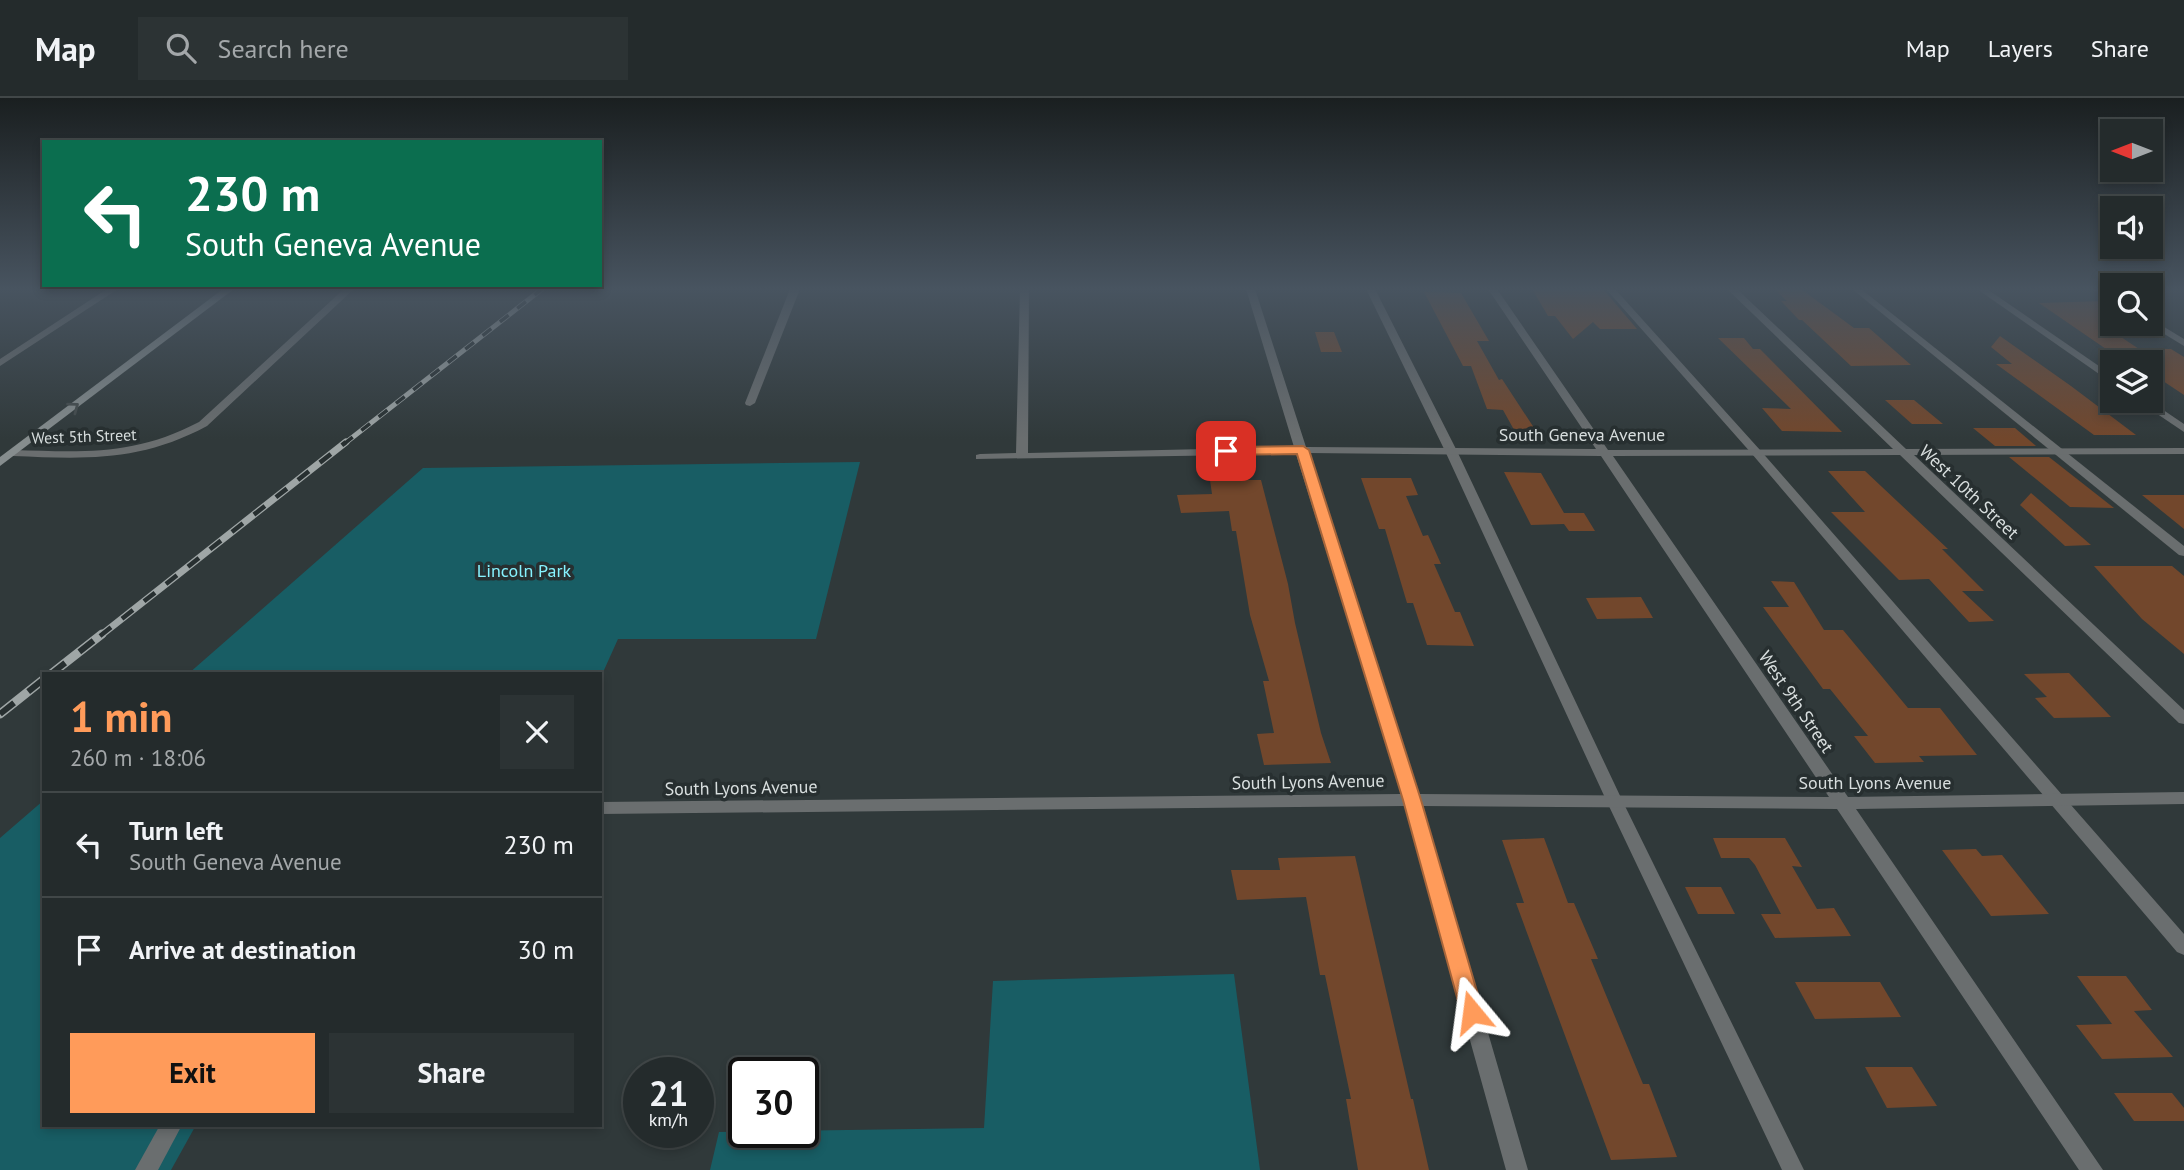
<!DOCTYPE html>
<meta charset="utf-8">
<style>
body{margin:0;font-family:"PT Sans",sans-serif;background:#2c3334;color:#f1f3f6;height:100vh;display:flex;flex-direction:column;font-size:26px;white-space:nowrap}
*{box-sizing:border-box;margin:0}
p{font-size:23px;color:#a3a7a9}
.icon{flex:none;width:38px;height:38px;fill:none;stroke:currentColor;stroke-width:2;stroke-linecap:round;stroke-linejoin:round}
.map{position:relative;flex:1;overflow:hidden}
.panel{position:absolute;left:42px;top:574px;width:560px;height:455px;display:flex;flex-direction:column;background:#242b2c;border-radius:0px;box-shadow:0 4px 10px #0003,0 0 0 2px #414748}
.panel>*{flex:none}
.hud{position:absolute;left:42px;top:42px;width:560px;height:147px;border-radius:0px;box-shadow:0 4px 10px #0003,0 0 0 2px #414748;background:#0b6e4f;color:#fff;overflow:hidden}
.needle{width:46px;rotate:270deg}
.fabs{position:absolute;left:2100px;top:21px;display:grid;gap:14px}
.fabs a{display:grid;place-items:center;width:63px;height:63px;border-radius:0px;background:#242b2c;box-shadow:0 4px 10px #0003,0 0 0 2px #414748;font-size:35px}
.speed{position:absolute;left:623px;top:959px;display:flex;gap:14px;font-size:35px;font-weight:700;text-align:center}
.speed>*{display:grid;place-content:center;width:91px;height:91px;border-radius:50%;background:#242b2c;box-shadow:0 4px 10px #0003,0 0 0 2px #414748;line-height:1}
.speed small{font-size:18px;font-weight:400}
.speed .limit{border:4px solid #111;border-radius:10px;background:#fff;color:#111}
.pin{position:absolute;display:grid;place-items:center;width:60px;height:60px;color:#fff;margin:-30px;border-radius:14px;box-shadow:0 4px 10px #0006}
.me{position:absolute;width:77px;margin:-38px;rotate:344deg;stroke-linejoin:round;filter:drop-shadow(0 0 5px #0008)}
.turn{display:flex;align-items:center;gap:24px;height:147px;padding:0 28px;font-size:32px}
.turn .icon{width:91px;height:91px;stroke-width:2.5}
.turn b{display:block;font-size:49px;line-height:60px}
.round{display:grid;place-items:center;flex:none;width:74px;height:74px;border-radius:0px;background:#2c3334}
.head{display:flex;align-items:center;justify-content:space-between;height:119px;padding:0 28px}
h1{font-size:42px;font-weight:700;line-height:52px;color:#ff9b5a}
.button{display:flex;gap:14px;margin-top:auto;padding:14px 28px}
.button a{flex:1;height:80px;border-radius:0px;background:#ff9b5a;color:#111;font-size:28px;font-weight:700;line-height:80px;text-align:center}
.button a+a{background:#2c3334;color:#f1f3f6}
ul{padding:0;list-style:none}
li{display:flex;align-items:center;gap:21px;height:105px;padding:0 28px;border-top:2px solid #414748}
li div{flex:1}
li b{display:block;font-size:26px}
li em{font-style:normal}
header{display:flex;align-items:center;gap:42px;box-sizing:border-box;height:98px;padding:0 35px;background:#242b2c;border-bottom:2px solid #414748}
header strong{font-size:33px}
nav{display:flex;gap:38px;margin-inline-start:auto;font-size:24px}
.search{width:490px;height:63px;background:#2c3334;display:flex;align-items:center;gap:18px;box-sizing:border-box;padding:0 24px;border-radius:0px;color:#a3a7a9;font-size:26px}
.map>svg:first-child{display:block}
.green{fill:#185d64}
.building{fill:#72472c}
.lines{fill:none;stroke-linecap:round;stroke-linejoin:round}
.lane{fill:#6a6e6f;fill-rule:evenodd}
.street{fill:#6a6e6f;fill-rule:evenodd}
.secondary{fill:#868d8e;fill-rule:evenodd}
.rail-far2-casing{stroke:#9fa6a6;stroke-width:5}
.rail-far1-casing{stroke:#9fa6a6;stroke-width:7}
.rail-casing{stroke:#9fa6a6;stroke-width:9}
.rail-far2{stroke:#272f30;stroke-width:3.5;stroke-dasharray:11;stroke-linecap:butt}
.rail-far1{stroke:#272f30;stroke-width:4.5;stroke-dasharray:14;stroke-linecap:butt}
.rail{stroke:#272f30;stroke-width:6;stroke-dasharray:18;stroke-linecap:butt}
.oneway{stroke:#444b4c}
.route{fill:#ff9b5a;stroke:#a6653a;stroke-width:2}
.labels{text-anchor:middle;stroke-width:7;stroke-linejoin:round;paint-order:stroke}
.far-street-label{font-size:16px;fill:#d8dede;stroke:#272f30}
.street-label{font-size:18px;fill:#d8dede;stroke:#272f30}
.park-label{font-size:18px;fill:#86f2fe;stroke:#272f30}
</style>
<header>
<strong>Map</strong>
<div class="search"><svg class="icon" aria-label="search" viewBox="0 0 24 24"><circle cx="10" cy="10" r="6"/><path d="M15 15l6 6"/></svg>Search here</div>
<nav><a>Map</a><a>Layers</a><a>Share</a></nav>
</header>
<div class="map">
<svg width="2184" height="1072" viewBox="0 0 2184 1072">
<rect width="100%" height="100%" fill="#30393a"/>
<g class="green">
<polygon points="860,364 816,541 618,541 600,581 600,576 188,576 423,370"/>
<polygon points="44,702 44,1027 196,1027 171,1072 0,1072 0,740"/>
<polygon points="1234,876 1260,1072 710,1072 719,1034 984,1030 993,883"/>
</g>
<g class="building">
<polygon points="1532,191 1603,191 1637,231 1600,231 1593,224 1573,241 1555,218 1548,218"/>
<polygon points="1774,191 1801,191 1854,230 1869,230 1911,267 1851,268 1802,222 1799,222 1781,203 1787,203"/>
<polygon points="1424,194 1461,195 1489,243 1477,243 1499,282 1502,281 1540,339 1518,339 1503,312 1487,311 1471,268 1463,268"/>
<polygon points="2104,203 2112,208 2112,233 2139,251 2106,251 2039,205"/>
<polygon points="1315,234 1334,234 1342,254 1321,254"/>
<polygon points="2000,238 2071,288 2136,337 2094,337 1996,266 2012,266 1991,249"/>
<polygon points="1718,240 1744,240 1753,251 1760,251 1842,334 1782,333 1762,310 1791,311"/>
<polygon points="2116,251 2171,251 2184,259 2184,297 2151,275 2151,264 2136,264"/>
<polygon points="1885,302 1914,302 1943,326 1912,326"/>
<polygon points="1973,330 2015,330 2036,348 1995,348"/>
<polygon points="2009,359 2049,359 2114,410 2070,409"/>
<polygon points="1828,373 1865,373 1948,451 1942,451 1984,493 1962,493 1994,523 1969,524 1929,481 1899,482 1831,414 1865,414"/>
<polygon points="1504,374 1541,375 1564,415 1584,415 1595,433 1569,433 1564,426 1531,427"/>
<polygon points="1361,380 1411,380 1418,397 1406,398 1423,438 1428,437 1441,466 1434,466 1455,514 1460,514 1474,548 1427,547 1413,505 1407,505 1385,431 1379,431"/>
<polygon points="1210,382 1261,382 1288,486 1295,525 1321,635 1331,665 1264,667 1257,636 1274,635 1263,583 1269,583 1250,517 1236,433 1232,433 1229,413 1181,415 1177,397 1212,396"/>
<polygon points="2031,395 2091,447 2065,448 2020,407"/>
<polygon points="2142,397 2184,397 2184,431"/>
<polygon points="2094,468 2172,468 2184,478 2184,556 2142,521"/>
<polygon points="1771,483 1794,484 1824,532 1843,532 1908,610 1940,610 1977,657 1919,658 1924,664 1875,665 1854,638 1868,638 1830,591 1823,591 1763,509 1789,509"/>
<polygon points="1641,499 1653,520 1597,521 1586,500"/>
<polygon points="2069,575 2111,619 2054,620 2035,600 2047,599 2024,576"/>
<polygon points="1544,740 1568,805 1574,805 1598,861 1591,861 1643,986 1649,986 1677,1059 1611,1062 1516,805 1524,805 1502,742"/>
<polygon points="1713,740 1785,740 1802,769 1792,768 1817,811 1834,810 1851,838 1775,840 1761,816 1781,816 1755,767 1749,760 1721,760"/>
<polygon points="1976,751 1982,758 2002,757 2049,816 1991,818 1942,752"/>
<polygon points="1355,758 1411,1001 1413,1001 1429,1072 1358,1072 1346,1001 1351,1001 1325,877 1320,877 1306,799 1237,802 1231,772 1280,772 1278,760"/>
<polygon points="1685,789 1721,789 1735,816 1698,816"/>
<polygon points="2077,878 2126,878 2152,912 2134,913 2173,959 2102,961 2076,927 2112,926"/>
<polygon points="1795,884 1880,884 1901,919 1815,921"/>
<polygon points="1865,969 1912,969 1937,1008 1887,1010"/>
<polygon points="2114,995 2172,995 2184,1010 2184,1023 2134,1023"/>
</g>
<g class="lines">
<g class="lane">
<polygon points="107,191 118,191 0,268 0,261"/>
<polygon points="1366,191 1375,191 1457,353 1623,704 1804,1072 1782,1072 1607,704 1445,353"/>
<polygon points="1606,191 1615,191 1760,352 2184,836 2184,857 2177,854 1752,356"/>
<polygon points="1852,191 1861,191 2184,448 2184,458 2179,457"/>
<polygon points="160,1027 182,1027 158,1072 135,1072"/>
</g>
<g class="street">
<path d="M344,191H354L207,328C140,364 86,361 13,358L7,355L13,352C84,354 134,358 199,324Z"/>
<polygon points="790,191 800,191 755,305 750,308 746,307 745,305"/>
<path d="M1020,191H1029L1028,355L1294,349L1246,191H1255L1306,349L1596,351L1488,191H1497L1608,352L1893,351L1727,191H1737L1906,351L2184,350V356L1914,357L2184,612V626L2179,625L1900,357L1613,358L1848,699L2184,694V706L1856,711L2103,1072H2079L1837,711L1422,708L1528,1072H1506L1405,708L600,716V704L1402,696L1296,356L976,361V357L980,356L1016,355ZM1308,355L1601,358L1829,699L1418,696Z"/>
<polygon points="1977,191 1987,191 2112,277 2112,285"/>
<polygon points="2092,191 2103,191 2112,196 2112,203"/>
<polygon points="2151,221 2184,241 2184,248 2148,226 2151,226"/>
<polygon points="2138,303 2150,303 2184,326 2184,334"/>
</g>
<polygon class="secondary" points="223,191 234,191 0,368 0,359"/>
<defs>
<polyline id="rail-far2" points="344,346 542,191"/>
<polyline id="rail-far1" points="100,538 346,344"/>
<g id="rail">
<polyline points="51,576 102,536"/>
<polyline points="0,616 44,581"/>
</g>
</defs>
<use href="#rail-far2" class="rail-far2-casing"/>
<use href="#rail-far1" class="rail-far1-casing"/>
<use href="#rail" class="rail-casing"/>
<use href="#rail-far2" class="rail-far2"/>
<use href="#rail-far1" class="rail-far1"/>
<use href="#rail" class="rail"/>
</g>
<defs><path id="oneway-chevron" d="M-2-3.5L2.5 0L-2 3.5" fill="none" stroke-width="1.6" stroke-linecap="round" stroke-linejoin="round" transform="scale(1.75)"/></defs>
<use class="oneway" href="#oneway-chevron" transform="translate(74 309) rotate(-37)"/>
<linearGradient id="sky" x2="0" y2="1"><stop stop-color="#1a1f20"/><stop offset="0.56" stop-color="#485460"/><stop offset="1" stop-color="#485460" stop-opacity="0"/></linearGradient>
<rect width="2184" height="341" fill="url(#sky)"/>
<polygon class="route" points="1303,348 1309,352 1421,702 1483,914 1480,920 1472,923 1464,920 1461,914 1403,702 1297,356 1226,357 1220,353 1226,349"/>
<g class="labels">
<g class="far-street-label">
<text transform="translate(84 338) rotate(-2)" y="6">West 5th Street</text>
</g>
<g class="street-label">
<text x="1582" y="343">South Geneva Avenue</text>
<text transform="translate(1969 394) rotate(43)" y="6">West 10th Street</text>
<text transform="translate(1796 604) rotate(56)" y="6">West 9th Street</text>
<text transform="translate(1308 684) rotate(-1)" y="6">South Lyons Avenue</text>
<text x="1875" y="691">South Lyons Avenue</text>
<text transform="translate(741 690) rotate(-1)" y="6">South Lyons Avenue</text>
</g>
<g class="park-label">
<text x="524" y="479">Lincoln Park</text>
</g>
</g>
</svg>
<div class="fabs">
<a><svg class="needle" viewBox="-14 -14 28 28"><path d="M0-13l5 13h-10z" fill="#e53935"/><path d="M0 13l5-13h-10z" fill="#a3a7a9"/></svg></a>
<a><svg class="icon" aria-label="sound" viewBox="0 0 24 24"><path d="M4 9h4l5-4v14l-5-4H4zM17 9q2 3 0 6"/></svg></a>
<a><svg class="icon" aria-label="search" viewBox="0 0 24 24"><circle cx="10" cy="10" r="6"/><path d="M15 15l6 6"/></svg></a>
<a><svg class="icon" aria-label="layers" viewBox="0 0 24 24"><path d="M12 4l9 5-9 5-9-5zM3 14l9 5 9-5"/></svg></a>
</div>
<div class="speed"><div>21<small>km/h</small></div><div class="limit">30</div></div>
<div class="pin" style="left:1226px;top:353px;background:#d93025"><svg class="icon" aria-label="arrive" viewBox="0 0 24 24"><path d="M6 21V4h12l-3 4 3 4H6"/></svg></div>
<svg class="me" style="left:1472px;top:914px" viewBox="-20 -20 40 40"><path d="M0-17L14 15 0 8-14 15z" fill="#ff9b5a" stroke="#fff" stroke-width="4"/></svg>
<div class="hud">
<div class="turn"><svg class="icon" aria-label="left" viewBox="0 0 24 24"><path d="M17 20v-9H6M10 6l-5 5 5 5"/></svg><div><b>230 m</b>South Geneva Avenue</div></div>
</div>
<section class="panel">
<div class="head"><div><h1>1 min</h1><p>260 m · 18:06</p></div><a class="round"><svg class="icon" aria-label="close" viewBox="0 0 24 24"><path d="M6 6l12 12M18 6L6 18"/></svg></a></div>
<ul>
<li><svg class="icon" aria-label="left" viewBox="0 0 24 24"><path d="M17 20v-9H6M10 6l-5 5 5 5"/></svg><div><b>Turn left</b><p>South Geneva Avenue</p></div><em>230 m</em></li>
<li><svg class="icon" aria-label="arrive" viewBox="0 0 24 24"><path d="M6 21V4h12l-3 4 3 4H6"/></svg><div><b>Arrive at destination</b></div><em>30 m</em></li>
</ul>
<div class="button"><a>Exit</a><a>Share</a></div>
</section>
</div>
